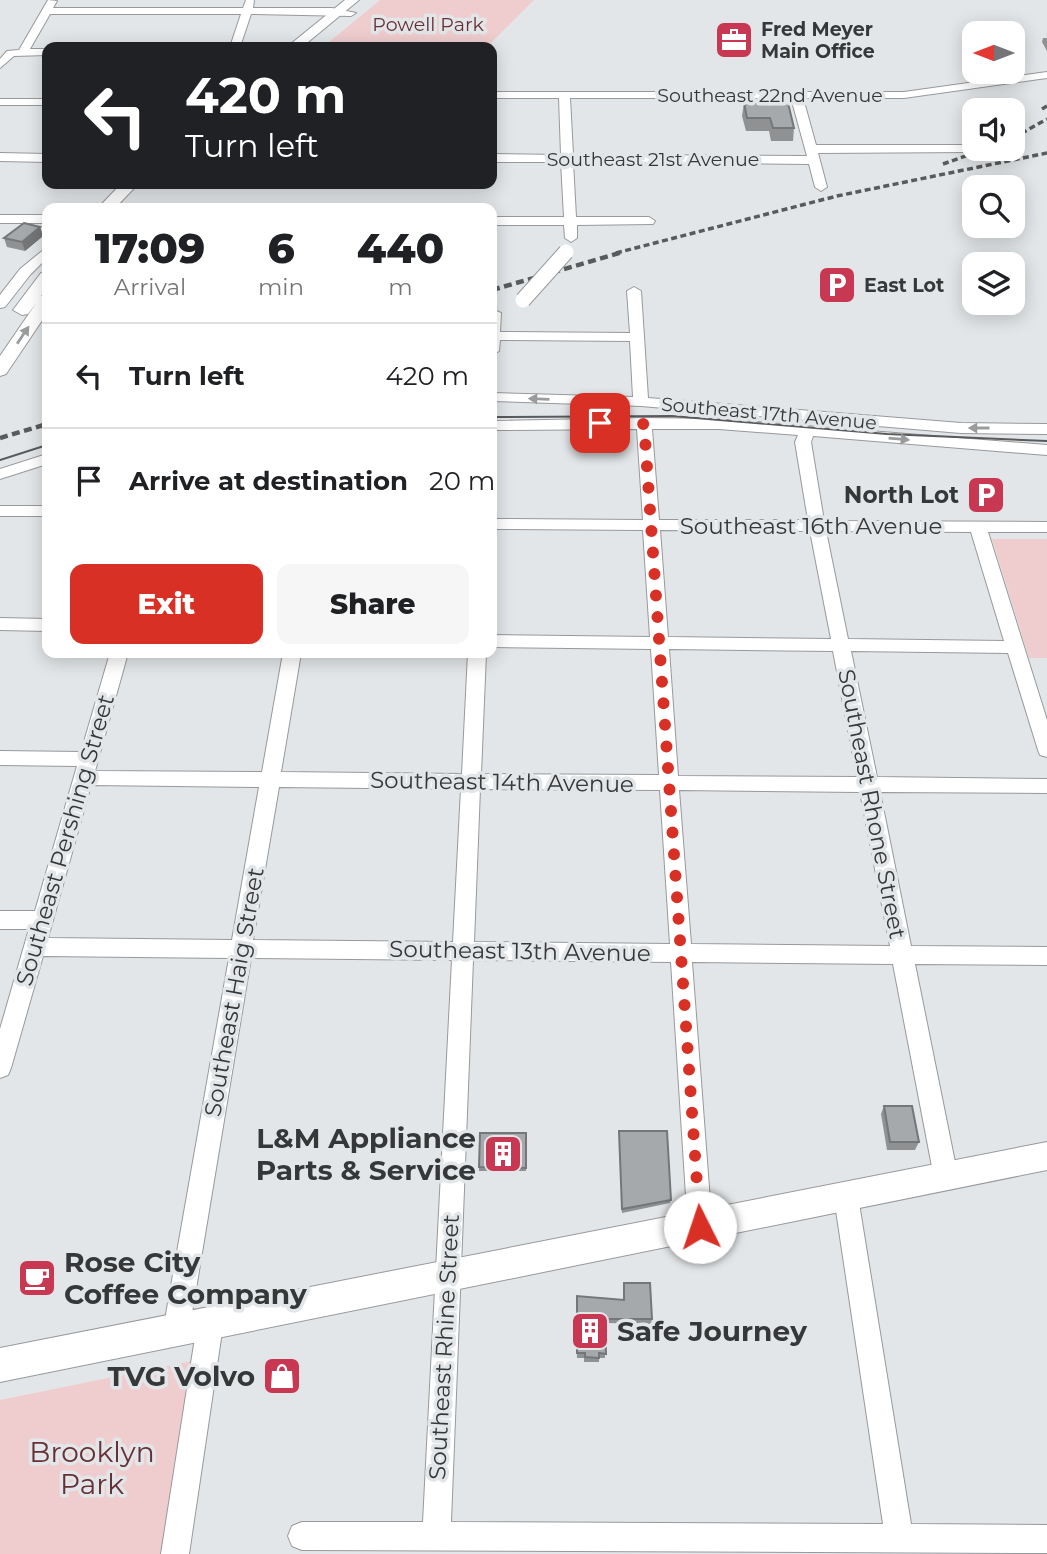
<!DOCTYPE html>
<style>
body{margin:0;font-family:Montserrat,sans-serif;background:#f6f6f6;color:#202124;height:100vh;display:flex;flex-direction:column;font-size:26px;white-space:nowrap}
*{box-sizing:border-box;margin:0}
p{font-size:23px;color:#757577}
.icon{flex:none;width:38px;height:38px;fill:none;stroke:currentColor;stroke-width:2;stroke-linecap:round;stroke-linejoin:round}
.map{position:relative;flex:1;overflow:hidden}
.details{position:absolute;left:42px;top:203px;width:455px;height:455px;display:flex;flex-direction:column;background:#fff;border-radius:14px;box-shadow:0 4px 18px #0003}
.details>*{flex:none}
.top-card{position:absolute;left:42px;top:42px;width:455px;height:147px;border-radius:14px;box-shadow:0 4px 18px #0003;background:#202124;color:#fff;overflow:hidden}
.needle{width:46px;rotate:270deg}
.fabs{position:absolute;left:962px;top:21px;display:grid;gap:14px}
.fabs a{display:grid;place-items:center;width:63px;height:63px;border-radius:14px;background:#fff;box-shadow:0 4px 18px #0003;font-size:35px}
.pin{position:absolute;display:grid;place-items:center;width:60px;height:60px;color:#fff;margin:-30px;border-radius:14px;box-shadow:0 4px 10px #0006}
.me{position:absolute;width:77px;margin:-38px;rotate:356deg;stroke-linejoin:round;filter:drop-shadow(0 0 5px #0008)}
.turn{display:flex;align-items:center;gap:24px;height:147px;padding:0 28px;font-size:32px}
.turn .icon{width:91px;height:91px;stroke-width:2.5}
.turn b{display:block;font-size:49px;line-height:60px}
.eta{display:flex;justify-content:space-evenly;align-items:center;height:119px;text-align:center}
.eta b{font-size:42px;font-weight:800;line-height:49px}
.action{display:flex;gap:14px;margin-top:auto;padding:14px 28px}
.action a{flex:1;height:80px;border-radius:14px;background:#d93025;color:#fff;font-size:28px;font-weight:800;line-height:80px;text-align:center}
.action a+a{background:#f6f6f6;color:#202124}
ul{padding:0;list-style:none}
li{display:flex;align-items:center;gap:21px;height:105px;padding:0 28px;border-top:2px solid #e0e0e0}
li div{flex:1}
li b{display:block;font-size:26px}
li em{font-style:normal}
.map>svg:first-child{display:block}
.green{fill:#efcdcf}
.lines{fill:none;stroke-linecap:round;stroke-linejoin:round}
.minor-casing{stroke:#97999b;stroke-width:2}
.major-casing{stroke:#97999b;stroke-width:2}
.minor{fill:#fff;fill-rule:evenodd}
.major{fill:#fff;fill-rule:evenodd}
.tram{stroke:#595a5b;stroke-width:2}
.rail-far1{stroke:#595a5b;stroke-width:3.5;stroke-dasharray:6 3.5;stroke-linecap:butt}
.rail{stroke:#595a5b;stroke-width:4.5;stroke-dasharray:8 4.5;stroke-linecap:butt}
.minor-bridge-far1-casing{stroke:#97999b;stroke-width:12;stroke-linecap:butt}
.minor-bridge-casing{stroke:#97999b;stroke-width:17;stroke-linecap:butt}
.minor-bridge-far1{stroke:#fff;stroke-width:11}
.minor-bridge{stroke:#fff;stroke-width:15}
.wall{fill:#8f9193}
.shaded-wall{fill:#747678}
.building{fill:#a6a9ab;stroke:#747678;stroke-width:2}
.oneway{fill:#9a9b9c}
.route{stroke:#d93025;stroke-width:12;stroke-dasharray:0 21.6}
.labels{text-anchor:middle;stroke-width:7;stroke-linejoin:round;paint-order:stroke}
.far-park-label{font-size:19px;fill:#673036;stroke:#e3e6e8}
.far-poi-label{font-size:19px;font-weight:bold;fill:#363738;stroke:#e3e6e8;text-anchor:start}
.far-street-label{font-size:19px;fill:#363738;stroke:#e3e6e8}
.poi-label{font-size:23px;font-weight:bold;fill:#363738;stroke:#e3e6e8;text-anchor:end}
.street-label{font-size:23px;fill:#363738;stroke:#e3e6e8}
.near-poi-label{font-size:28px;font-weight:bold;fill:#363738;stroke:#e3e6e8;text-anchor:end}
.near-park-label{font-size:28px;fill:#673036;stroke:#e3e6e8}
</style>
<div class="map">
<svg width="1047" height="1554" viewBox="0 0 1047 1554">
<rect width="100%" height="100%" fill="#e3e6e8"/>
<g class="green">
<polygon points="380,0 534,0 487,47 323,47"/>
<polygon points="992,539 1047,539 1047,658 1029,658"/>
<polygon points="197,1360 166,1554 0,1554 0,1400"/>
</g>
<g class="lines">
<defs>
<g id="minor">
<polygon points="48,0 57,1 53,8 243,8 246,0 254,0 253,8 332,8 356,13 351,16 251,14 240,47 230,47 241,14 50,14 30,49 47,49 47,55 14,56 0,68 0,59 7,51 19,50"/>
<path d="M1047,72V78L904,98H803L816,145H966L972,149L970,152L818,153L827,187L821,191L815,187L809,164L573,162L576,217H649L655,221L653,224L577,225V238L571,242L565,238L564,225H492V217H564L561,162H492V154L561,155L559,98H492V92H904ZM570,98H791L807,156L573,155Z"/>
<rect x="0" y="99" width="47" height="6"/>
<polygon points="0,153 47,154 47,162 0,161"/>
<rect x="0" y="215" width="47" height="8"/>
<polygon points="47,247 47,258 30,275 5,307 0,308 0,295 20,269"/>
<polygon points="634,287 641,291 648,398 961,423 1047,424 1047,434 961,433 641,406 492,401 492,393 633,397 630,341 500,340 499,351 492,355 492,309 501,313 500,332 630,333 627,291"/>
<path d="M644,418L719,419L1047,445V455L813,436L811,442L824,521L1047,522V532H988L1047,720V757L1040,755L1038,750L1008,653L851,651L877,777L1047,779V793L880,792L911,946L1047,947V965L915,964L958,1177L954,1185L946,1188L938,1185L934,1177L893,964L692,962L712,1227L709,1235L700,1239L691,1235L688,1227L671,962L473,960L451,1522L883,1524L834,1197L837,1189L846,1185L855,1189L858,1197L911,1524L1047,1525V1553L302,1550L292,1546L288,1536L292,1526L302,1522H423L452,960L251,958L189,1331L185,1340L176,1344L167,1340L163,1331L229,958L43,956L11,1068L8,1075L0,1078V1029L29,929H0V911H35L77,766L0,765V751L81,752L110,653H128L95,771L262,772L283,653H301L281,772L462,774L468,653H486L481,774L659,775L651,649L492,647V635L650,637L643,530L492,529V519L643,520L637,429L492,430V421ZM652,429H719L798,435L795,442L808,520H659ZM660,530L810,531L831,639L668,637ZM826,531L971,532L1004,641L848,639ZM669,649L833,651L857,777L678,776ZM91,785L259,787L232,940L48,938ZM279,787L461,789L453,942L253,940ZM480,789L660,790L670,944L474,942ZM679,790L860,792L890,946L691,944Z"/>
<polygon points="47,454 47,464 0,479 0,469"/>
<rect x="0" y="506" width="47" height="10"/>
<polygon points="0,618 47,619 47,631 0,630"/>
<polygon points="210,1312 219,1316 223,1325 189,1554 161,1554 197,1325 201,1316"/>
</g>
<g id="major">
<polygon points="345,0 359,0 302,47 287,47"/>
<polygon points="121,184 138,184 115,208 98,208"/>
<polygon points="47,272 47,288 41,296 47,295 47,313 6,374 0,376 0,356 37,302 28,314 22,315 13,310 41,273"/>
<polygon points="1047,1142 1047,1170 0,1382 0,1348"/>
</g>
</defs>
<use href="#minor" class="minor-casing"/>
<use href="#major" class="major-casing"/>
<use href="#minor" class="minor"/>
<use href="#major" class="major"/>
<g class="tram">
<polyline points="492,417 672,416 887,434 1047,441"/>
<polyline points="0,460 47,445"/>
</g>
<g class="rail-far1">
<polyline points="1042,109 1047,106"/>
<polyline points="1013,138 1047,119"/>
<polyline points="943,164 985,149"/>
<polyline points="616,253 837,196 1047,153"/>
</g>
<g class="rail">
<polyline points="492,290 623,252"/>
<polyline points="0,438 47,424"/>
</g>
<defs>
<polyline id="minor-bridge-far1" points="565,253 567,251"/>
<polyline id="minor-bridge" points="523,300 566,252"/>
</defs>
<use href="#minor-bridge-far1" class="minor-bridge-far1-casing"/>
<use href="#minor-bridge" class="minor-bridge-casing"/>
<use href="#minor-bridge-far1" class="minor-bridge-far1"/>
<use href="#minor-bridge" class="minor-bridge"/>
</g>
<g class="wall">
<polygon points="1043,38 1047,38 1047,51 1042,42"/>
<polygon points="744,103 794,128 793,141 771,141 769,131 746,131 742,116"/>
<polygon points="152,184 213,184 211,188 153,188"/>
<polygon points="362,184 393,184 392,189 362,189"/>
<polygon points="40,227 43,236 25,251 7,247 4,238"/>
<polygon points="884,1106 919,1142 915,1150 887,1150 881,1114"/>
<polygon points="619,1131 671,1200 670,1203 622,1213"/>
<polygon points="480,1133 526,1133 526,1171 479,1171"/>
<polygon points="624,1283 652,1319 651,1324 605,1323 605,1358 599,1358 599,1362 584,1362 584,1358 577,1358 576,1300 623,1300"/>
</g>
<polygon class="shaded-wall" points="40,227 43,236 25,251 22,242"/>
<g class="building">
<polygon points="744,103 788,103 794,128 773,128 770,118 747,118"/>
<polygon points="24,223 40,227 22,242 4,238"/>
<polygon points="884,1106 912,1106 919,1142 890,1142"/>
<polygon points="619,1131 667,1131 671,1200 622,1209"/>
<polygon points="480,1133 526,1133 526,1168 479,1167"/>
<polygon points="624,1283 650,1283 652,1319 605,1319 606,1354 599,1353 599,1358 585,1357 585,1353 577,1353 577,1296 624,1300"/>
</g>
<defs><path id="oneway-solid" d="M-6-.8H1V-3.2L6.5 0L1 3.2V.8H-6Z" transform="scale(1.75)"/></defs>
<g class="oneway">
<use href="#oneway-solid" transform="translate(23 335) rotate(-56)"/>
<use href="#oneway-solid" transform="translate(539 399) rotate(-178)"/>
<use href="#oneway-solid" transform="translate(979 428) rotate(-180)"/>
<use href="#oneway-solid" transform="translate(899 439) rotate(5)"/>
</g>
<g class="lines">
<polyline class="route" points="600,423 644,424 700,1227"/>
</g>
<defs>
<symbol id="office-square" viewBox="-11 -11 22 22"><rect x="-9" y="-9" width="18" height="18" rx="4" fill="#c83853" stroke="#e3e6e8"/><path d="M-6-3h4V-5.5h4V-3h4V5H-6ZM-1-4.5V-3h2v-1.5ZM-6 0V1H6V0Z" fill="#fff"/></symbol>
<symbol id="parking-square" viewBox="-11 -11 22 22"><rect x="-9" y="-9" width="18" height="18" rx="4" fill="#c83853" stroke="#e3e6e8"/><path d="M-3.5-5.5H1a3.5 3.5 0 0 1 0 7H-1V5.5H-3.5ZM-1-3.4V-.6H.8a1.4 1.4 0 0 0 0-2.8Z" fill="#fff"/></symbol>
<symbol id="building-square" viewBox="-11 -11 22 22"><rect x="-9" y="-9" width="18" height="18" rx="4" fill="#c83853" stroke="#e3e6e8"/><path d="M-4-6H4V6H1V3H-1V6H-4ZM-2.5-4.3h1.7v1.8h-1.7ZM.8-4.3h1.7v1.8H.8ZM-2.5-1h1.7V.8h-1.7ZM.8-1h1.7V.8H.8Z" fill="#fff"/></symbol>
<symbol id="cafe-square" viewBox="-11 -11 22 22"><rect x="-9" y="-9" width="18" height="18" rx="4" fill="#c83853" stroke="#e3e6e8"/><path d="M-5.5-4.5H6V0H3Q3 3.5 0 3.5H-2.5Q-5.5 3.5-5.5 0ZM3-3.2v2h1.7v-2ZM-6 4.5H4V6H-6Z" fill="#fff"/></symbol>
<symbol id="shop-square" viewBox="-11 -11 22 22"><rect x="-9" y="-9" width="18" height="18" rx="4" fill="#c83853" stroke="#e3e6e8"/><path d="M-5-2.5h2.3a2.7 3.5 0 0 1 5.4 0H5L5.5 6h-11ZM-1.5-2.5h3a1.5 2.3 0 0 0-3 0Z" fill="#fff"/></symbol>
</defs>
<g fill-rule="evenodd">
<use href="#office-square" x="712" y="18" width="44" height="44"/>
<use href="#parking-square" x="815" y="263" width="44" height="44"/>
<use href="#parking-square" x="964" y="473" width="44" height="44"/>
<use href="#building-square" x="481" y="1132" width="44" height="44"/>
<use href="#cafe-square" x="15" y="1256" width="44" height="44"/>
<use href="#building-square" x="568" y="1309" width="44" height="44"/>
<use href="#shop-square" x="260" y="1354" width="44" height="44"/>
</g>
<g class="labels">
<g class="far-park-label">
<text x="428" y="31">Powell Park</text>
</g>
<g class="far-poi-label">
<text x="761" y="36">Fred Meyer<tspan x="761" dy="22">Main Office</tspan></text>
<text x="864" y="292">East Lot</text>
</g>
<g class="far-street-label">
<text x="770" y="102">Southeast 22nd Avenue</text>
<text x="653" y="166">Southeast 21st Avenue</text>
<text transform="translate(769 413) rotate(5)" y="7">Southeast 17th Avenue</text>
</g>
<g class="poi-label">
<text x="959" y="503">North Lot</text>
</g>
<g class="street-label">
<text x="811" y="534">Southeast 16th Avenue</text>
<text transform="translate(502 782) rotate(1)" y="8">Southeast 14th Avenue</text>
<text transform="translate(872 804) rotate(79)" y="8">Southeast Rhone Street</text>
<text transform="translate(65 840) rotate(-74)" y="8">Southeast Pershing Street</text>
<text transform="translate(520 951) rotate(1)" y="8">Southeast 13th Avenue</text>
<text transform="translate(234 992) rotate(-80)" y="8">Southeast Haig Street</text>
<text transform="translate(444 1347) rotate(-87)" y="8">Southeast Rhine Street</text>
</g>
<g class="near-poi-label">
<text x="476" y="1148">L&amp;M Appliance<tspan x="476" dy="32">Parts &amp; Service</tspan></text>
<text x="64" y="1272" text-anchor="start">Rose City<tspan x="64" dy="32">Coffee Company</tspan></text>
<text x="617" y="1341" text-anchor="start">Safe Journey</text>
<text x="255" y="1386">TVG Volvo</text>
</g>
<g class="near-park-label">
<text x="92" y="1462">Brooklyn<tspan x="92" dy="32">Park</tspan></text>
</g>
</g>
</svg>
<div class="fabs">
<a><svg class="needle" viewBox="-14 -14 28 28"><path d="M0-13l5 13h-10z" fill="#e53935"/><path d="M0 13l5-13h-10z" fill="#757577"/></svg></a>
<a><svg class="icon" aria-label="sound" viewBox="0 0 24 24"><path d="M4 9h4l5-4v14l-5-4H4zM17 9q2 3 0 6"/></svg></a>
<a><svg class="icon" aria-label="search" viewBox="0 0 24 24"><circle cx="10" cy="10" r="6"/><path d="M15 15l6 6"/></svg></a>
<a><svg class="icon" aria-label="layers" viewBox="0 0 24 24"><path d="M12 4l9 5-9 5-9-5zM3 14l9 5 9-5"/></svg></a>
</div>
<div class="pin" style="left:600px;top:423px;background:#d93025"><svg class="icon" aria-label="arrive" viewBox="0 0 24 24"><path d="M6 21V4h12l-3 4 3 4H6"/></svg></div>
<svg class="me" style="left:700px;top:1227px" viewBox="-20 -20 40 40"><circle r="19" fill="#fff"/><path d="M0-13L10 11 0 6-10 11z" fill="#d93025"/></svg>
<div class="top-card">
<div class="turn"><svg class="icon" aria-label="left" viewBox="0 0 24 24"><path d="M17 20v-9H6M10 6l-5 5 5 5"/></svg><div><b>420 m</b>Turn left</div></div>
</div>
<section class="details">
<div class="eta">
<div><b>17:09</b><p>Arrival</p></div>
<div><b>6</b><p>min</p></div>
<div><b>440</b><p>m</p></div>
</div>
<ul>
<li><svg class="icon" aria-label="left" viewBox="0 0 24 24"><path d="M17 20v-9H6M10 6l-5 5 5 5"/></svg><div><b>Turn left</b></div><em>420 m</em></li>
<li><svg class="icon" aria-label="arrive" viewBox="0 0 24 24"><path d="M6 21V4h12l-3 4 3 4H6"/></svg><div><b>Arrive at destination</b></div><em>20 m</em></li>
</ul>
<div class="action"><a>Exit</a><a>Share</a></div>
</section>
</div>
